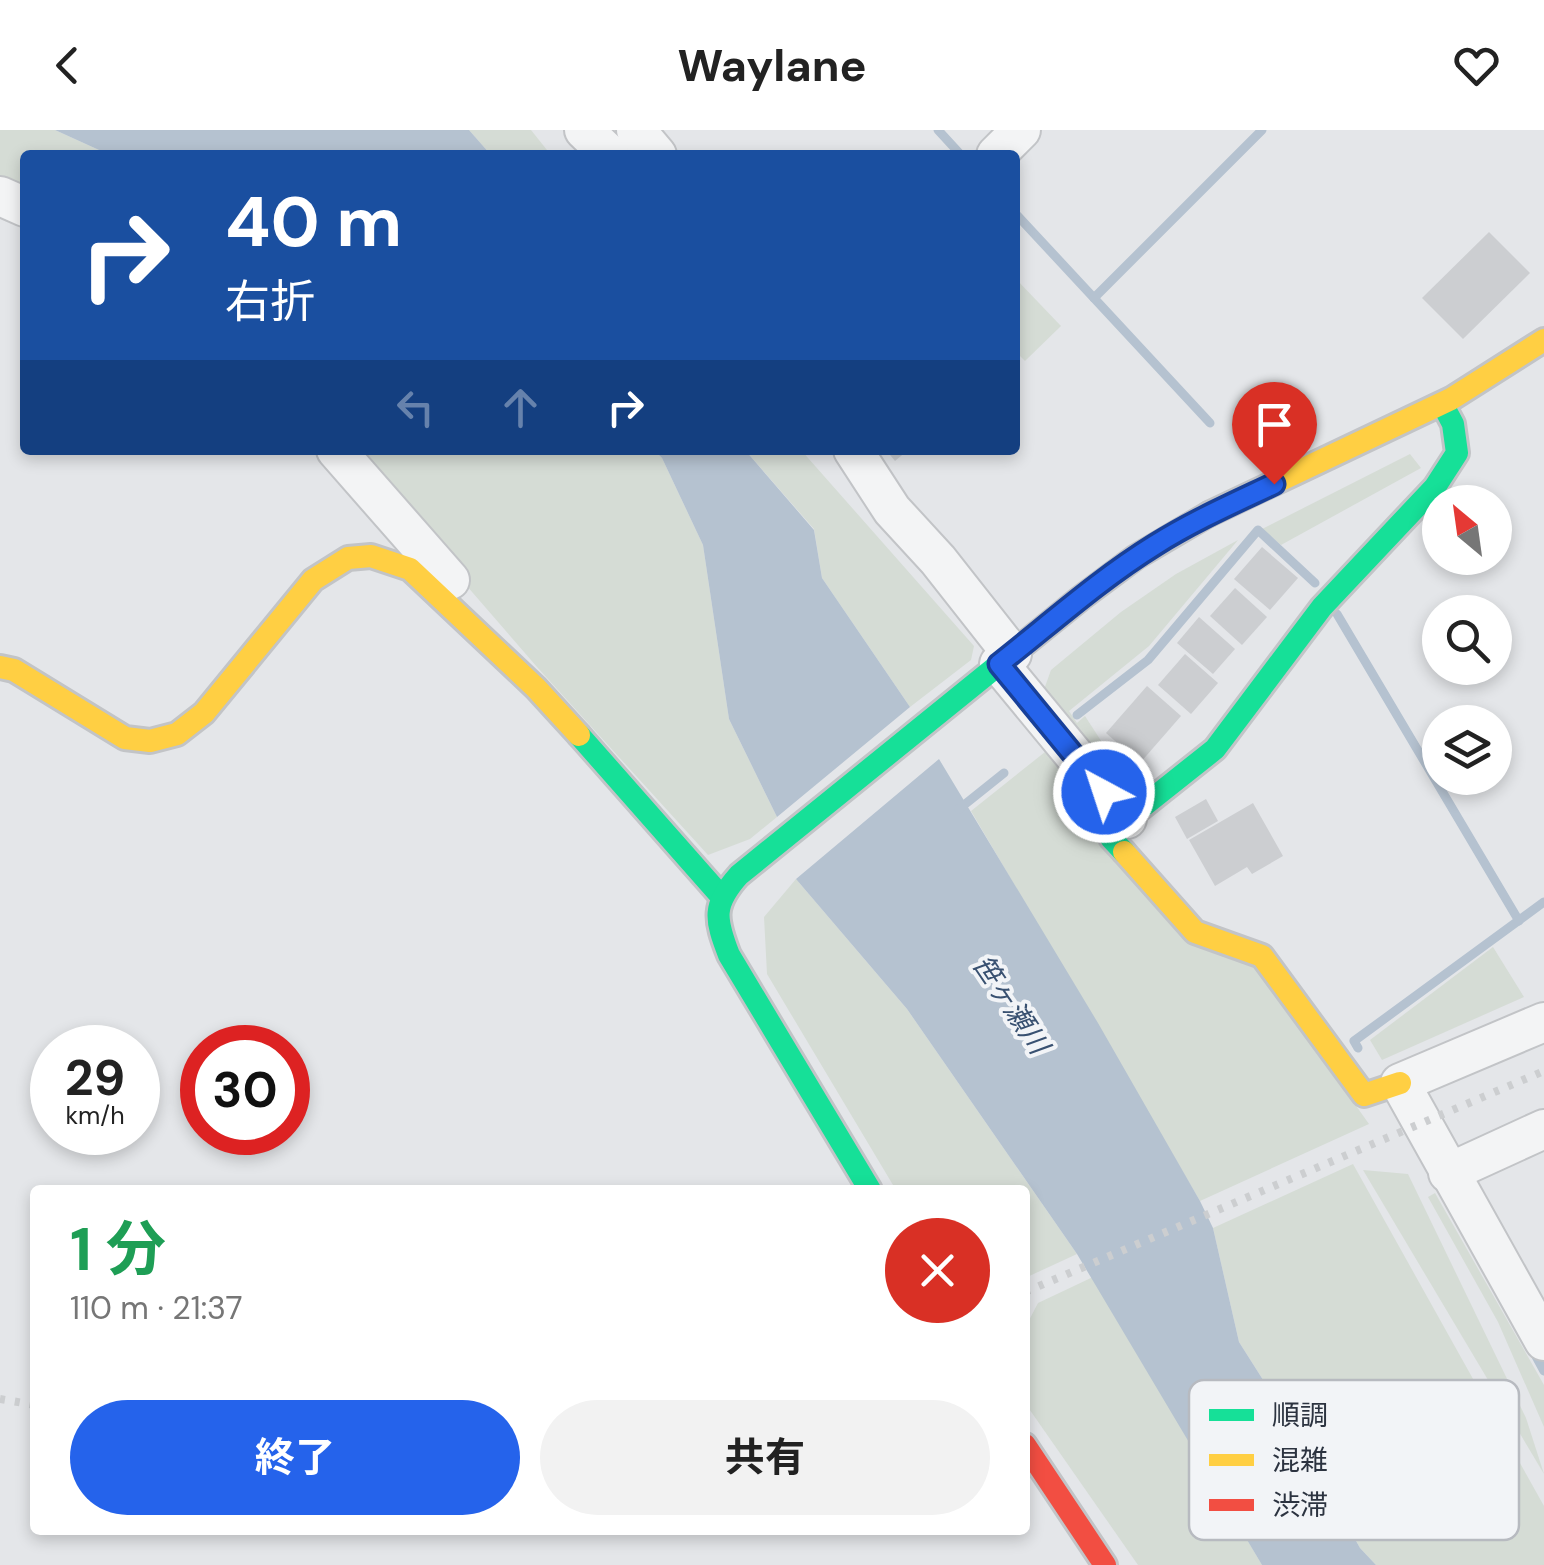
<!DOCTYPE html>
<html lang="ja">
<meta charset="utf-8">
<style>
body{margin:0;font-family:"DM Sans","Noto Sans JP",sans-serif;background:#f2f2f2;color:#222;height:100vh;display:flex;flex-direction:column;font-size:38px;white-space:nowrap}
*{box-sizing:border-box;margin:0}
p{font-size:32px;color:#767676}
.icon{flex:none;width:55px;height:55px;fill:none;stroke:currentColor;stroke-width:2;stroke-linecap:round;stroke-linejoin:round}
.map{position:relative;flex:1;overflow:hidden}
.side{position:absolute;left:30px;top:1055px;width:1000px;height:350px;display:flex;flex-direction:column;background:#fff;border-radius:10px;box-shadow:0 5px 15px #0003}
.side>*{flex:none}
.hud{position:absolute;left:20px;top:20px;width:1000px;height:305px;border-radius:10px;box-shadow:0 5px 15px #0003;background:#1a4fa0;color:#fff;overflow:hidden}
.needle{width:65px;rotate:331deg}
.fabs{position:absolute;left:1422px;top:355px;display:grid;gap:20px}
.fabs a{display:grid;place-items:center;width:90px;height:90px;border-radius:50%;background:#fff;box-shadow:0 5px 15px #0003;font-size:50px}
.speed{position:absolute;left:30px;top:895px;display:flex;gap:20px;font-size:50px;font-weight:700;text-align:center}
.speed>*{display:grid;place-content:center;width:130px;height:130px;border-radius:50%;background:#fff;box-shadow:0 5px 15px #0003;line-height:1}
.speed small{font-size:25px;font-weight:400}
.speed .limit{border:15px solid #d22;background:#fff;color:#111}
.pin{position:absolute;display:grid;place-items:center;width:85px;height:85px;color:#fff;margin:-102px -42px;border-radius:50% 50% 50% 0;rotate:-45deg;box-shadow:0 0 10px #0007}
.pin .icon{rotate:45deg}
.me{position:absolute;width:110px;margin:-55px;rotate:320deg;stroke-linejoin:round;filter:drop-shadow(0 0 8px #0008)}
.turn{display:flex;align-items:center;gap:35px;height:210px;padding:0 40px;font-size:45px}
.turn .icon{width:130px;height:130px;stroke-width:2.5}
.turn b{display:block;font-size:70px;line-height:85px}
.lanes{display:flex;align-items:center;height:95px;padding:0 40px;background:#0003;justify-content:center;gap:50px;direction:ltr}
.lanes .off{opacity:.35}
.round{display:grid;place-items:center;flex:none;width:105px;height:105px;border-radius:52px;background:#f2f2f2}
.head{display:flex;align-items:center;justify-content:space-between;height:170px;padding:0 40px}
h1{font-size:60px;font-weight:700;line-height:75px;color:#1e9e55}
.primary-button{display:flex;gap:20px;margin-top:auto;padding:20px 40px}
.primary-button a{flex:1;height:115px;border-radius:60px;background:#2563eb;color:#fff;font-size:40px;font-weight:700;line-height:115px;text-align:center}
.primary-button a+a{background:#f2f2f2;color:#222}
header{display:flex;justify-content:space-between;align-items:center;height:130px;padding:0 40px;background:#fff;font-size:45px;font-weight:700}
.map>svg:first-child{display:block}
.green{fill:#d5dcd5}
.water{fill:#b5c2d0}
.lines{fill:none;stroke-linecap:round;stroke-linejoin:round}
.stream{stroke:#b5c2d0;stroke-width:9}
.building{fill:#ccced1}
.street-casing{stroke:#c2c4c7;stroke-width:42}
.fast-casing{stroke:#c2c4c7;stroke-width:28}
.slow-casing{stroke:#c2c4c7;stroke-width:28}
.jam-casing{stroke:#c2c4c7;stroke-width:28}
.street{stroke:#f3f4f5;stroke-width:38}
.fast{stroke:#16e098;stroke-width:22}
.slow{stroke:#ffcf43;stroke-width:22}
.jam{stroke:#f24e42;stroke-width:22}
.rail{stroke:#ccced0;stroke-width:8;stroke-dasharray:5 10;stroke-linecap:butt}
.route-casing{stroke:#184099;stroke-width:25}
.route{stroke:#2563eb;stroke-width:18}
.labels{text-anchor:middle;stroke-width:8;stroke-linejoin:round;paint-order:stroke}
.water-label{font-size:28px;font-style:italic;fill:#395171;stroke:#f2f4f7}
.key{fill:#f2f4f7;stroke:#b7bac0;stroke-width:2.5}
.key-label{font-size:28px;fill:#2c3340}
</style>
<header><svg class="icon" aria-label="back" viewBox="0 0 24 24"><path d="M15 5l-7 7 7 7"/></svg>Waylane<svg class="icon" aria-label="heart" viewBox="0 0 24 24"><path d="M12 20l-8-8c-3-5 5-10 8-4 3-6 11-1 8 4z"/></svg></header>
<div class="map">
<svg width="1544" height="1435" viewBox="0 0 1544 1435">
<rect width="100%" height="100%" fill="#e4e6e9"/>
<g class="green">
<polygon points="0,0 55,0 110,25 25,25 25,68 0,58"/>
<polygon points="469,0 531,0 551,25 491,25"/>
<polygon points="1015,148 1061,196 1025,231 1015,221"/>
<polygon points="349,320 654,320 662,328 703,415 729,589 777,687 750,709 708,725 537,537"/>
<polygon points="745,320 801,320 974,516 971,530 910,577 822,448 814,399"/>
<polygon points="1410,324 1421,338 1281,415 1262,399"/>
<polygon points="1238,410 1149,516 1069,581 1077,593 1085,586 1136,665 1130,671 1041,568 1051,540 1121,482 1176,444"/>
<polygon points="1050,618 1092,675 1097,712 1256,835 1369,994 1200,1071 971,681"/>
<polygon points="796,749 907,879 1077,1124 1025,1148 1025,1060 896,1060 767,844 764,787"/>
<polygon points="1493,817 1524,867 1382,930 1370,910"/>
<polygon points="1353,1034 1544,1376 1544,1435 1376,1435 1360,1418 1286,1286 1239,1212 1213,1098"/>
<polygon points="1363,1040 1408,1044 1526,1288 1544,1344"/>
<polygon points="1435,1063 1544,1255 1544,1297 1498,1192 1428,1067"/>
<polygon points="1093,1147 1262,1435 1138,1435 1025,1273 1025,1198 1038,1173"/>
</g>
<g class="water">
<polygon points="55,0 469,0 491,25 110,25"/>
<polygon points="654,320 745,320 814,400 822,448 910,577 777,687 729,589 703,415 662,328"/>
<polygon points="939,629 1098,893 1200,1071 1213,1098 1239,1212 1286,1286 1360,1418 1376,1435 1262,1435 1077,1124 907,879 796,749"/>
</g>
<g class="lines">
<g class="stream">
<polyline points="938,0 961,25"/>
<polyline points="1015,83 1210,293"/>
<polyline points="1094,168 1262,0"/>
<polyline points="1337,484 1519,791"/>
<polyline points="1077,585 1148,530 1258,400 1315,453"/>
<polyline points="959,679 1004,643"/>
<polyline points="1358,918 1354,911 1544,772"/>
<polyline points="1531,1217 1544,1241"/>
</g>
</g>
<g class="building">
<polygon points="1489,102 1530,143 1463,209 1422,168"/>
<polygon points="886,320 908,320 895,331"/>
<polygon points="1262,417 1298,448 1270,480 1234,449"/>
<polygon points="1235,458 1267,487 1242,515 1210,486"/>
<polygon points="1199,487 1235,519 1213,544 1177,513"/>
<polygon points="1185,524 1218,553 1191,584 1158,555"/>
<polygon points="1147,556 1181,586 1140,633 1106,603"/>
<polygon points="1206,669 1218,691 1187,709 1175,687"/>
<polygon points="1253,673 1283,726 1252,744 1247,737 1215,756 1189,710"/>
</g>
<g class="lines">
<defs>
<g id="street">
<polyline points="584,0 610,25"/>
<polyline points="636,0 657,25"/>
<polyline points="996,25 1021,0"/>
<polyline points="0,66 25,77"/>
<polyline points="336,320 450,450"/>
<polyline points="853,320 892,380 938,430 1012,524"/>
<polyline points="999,534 1127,689"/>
<polyline points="1544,892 1400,953 1544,1211"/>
<polyline points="1448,1043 1544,999"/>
</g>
<g id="fast">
<polyline points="579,605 720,765"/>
<polyline points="1124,722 1111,708 1127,689 1215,619 1322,477 1435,357 1457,323 1453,294 1443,275"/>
<path d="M870,1060L729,825C715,789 712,775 739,745L1081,468L1136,427L1209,384"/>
</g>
<g id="slow">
<polyline points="1209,384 1451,269 1544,210"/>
<polyline points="0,537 14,540 125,608 150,611 177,604 204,583 313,450 348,428 371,426 410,439 536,558 579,605"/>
<polyline points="1124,722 1195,802 1262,826 1364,965 1400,953"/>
</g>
<polyline id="jam" points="1025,1315 1105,1435"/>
</defs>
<use href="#street" class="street-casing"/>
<use href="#fast" class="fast-casing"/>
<use href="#slow" class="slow-casing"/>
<use href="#jam" class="jam-casing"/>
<use href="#street" class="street"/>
<use href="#fast" class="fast"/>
<use href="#slow" class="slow"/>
<use href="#jam" class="jam"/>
<g class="rail">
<polyline points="1025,1162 1544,941"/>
<polyline points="0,1269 35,1275"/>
</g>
</g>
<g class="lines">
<defs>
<path id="route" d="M1104,662L999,534C1051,493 1100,449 1155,415C1193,391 1234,373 1274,354"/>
</defs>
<use href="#route" class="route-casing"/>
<use href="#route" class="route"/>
</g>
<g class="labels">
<g class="water-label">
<text transform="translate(1011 874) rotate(56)" y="10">笹ヶ瀬川</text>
</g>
</g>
<rect x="1189" y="1250" width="330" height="160" rx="15" class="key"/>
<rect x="1209" y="1279" width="45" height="12" fill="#16e098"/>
<rect x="1209" y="1324" width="45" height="12" fill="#ffcf43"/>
<rect x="1209" y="1369" width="45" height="12" fill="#f24e42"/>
<g class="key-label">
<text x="1272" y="1295">順調</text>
<text x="1272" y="1340">混雑</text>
<text x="1272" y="1385">渋滞</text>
</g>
</svg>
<div class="fabs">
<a><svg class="needle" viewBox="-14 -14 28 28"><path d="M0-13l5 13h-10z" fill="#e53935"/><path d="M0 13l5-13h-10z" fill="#767676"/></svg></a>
<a><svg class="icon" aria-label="search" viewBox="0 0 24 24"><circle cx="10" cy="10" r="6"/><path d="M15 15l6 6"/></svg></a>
<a><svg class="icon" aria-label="layers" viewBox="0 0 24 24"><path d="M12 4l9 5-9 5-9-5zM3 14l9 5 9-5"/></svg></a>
</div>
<div class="speed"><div>29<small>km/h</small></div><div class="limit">30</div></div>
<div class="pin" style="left:1274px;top:354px;background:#d93025"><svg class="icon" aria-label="arrive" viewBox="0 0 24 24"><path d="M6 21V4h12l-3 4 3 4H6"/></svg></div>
<svg class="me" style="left:1104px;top:662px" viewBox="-20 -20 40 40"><circle r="17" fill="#2563eb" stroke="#fff" stroke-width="3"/><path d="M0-11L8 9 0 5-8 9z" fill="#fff"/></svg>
<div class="hud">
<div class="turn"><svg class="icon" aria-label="right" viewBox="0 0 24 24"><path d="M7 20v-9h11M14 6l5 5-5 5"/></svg><div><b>40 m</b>右折</div></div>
<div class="lanes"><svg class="icon off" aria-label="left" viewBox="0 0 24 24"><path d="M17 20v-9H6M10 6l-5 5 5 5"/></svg><svg class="icon off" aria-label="ahead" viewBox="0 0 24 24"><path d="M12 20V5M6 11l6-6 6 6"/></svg><svg class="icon" aria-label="right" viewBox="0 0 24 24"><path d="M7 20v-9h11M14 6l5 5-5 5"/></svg></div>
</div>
<section class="side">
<div class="head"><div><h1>1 分</h1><p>110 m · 21:37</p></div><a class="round" style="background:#d93025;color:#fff"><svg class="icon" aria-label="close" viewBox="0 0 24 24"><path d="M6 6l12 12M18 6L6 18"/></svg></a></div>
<div class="primary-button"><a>終了</a><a>共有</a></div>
</section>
</div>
